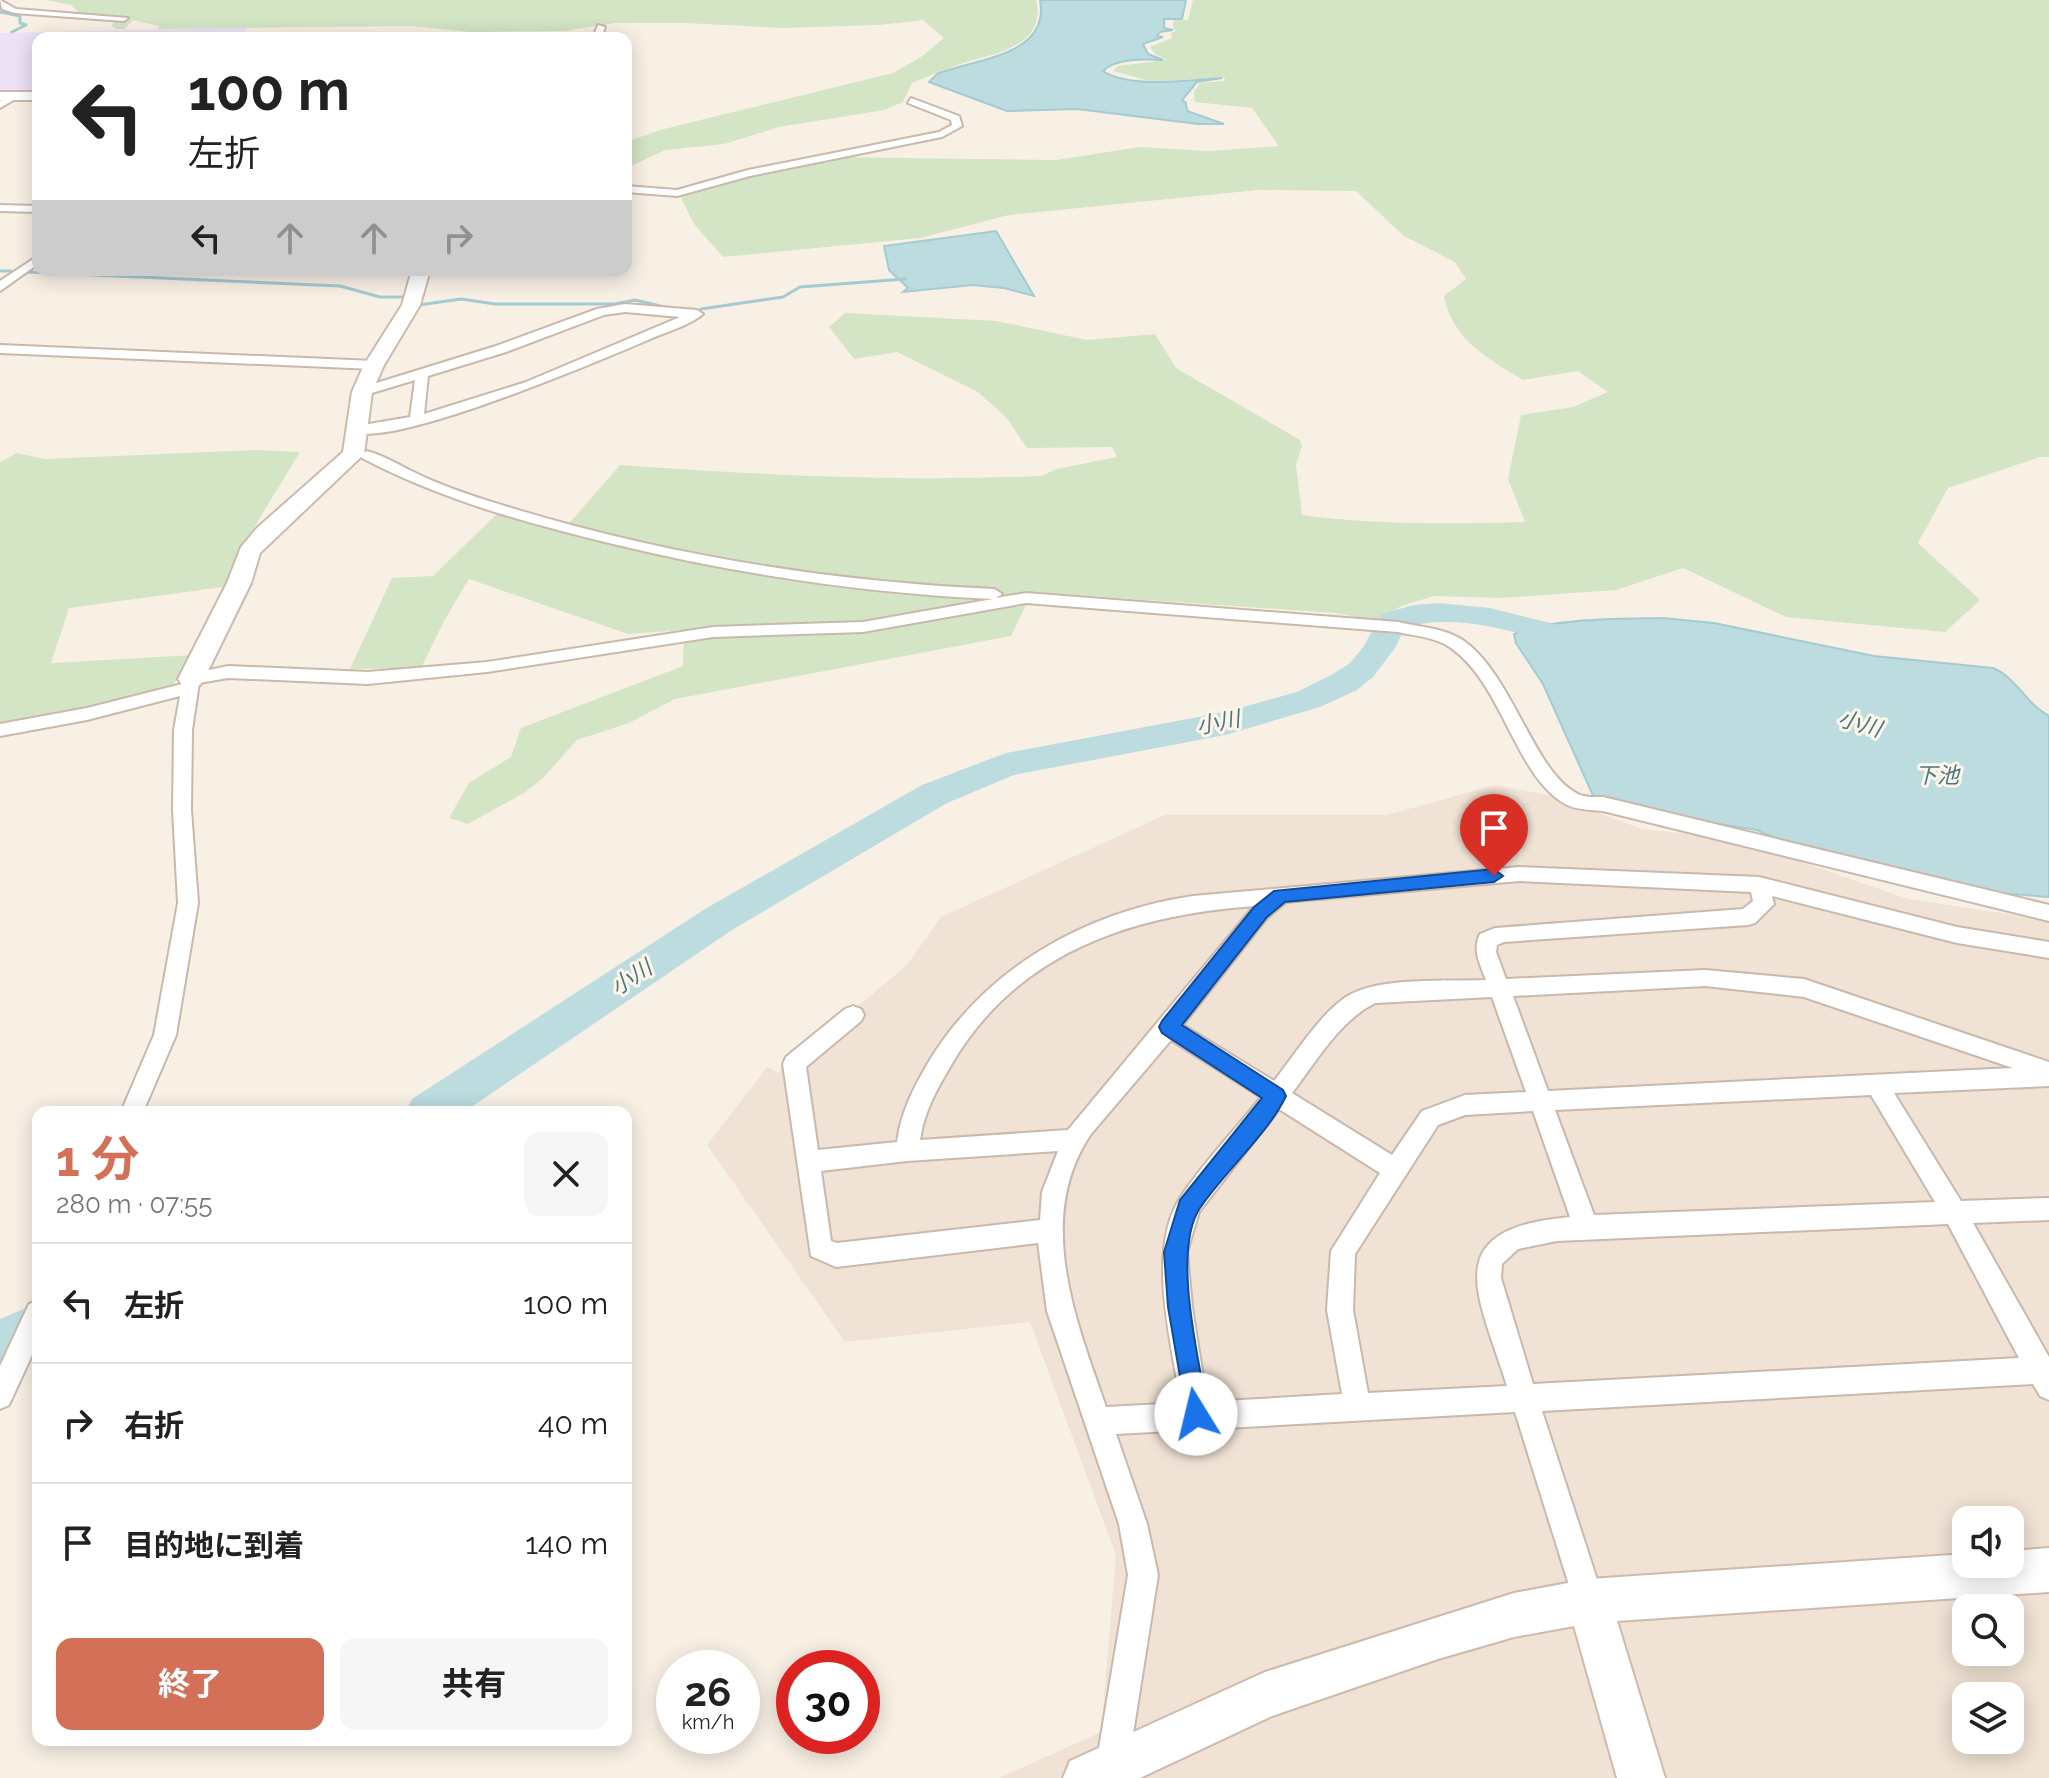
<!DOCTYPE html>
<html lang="ja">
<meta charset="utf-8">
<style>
body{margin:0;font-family:Raleway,"Noto Sans JP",sans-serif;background:#f6f6f6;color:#222;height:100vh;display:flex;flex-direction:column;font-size:30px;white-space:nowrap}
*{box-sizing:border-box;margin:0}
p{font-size:26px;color:#767676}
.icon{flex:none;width:44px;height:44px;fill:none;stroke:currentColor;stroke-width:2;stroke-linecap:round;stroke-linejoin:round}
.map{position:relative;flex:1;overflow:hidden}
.drawer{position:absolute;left:32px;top:1106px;width:600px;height:640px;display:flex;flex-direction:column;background:#fff;border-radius:16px;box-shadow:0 4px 20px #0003}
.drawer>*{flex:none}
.hud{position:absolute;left:32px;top:32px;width:600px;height:244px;border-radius:16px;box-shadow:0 4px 20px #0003;background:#fff;color:#222;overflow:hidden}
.fabs{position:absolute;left:1952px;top:1506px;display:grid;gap:16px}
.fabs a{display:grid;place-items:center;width:72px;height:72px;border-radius:16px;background:#fff;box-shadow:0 4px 20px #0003;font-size:40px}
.speed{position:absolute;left:656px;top:1650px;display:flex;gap:16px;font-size:40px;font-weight:700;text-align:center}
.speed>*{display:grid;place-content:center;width:104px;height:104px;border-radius:50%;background:#fff;box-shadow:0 4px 20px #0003;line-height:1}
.speed small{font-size:20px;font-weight:400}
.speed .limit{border:12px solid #d22;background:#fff;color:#111}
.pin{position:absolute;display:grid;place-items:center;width:68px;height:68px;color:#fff;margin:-82px -34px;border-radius:50% 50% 50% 0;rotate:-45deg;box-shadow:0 0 8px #0007}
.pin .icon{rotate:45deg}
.me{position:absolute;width:88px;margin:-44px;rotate:351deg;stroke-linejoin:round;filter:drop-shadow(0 0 6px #0008)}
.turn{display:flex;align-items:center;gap:28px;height:168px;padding:0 24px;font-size:36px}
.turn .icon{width:104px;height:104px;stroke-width:2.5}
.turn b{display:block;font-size:56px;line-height:68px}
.lanes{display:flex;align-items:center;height:76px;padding:0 24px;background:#0003;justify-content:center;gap:40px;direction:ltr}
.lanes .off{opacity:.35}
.round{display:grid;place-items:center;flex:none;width:84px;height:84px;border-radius:16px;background:#f6f6f6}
.headline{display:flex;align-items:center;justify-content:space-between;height:136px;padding:0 24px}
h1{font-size:48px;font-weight:700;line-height:60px;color:#d57058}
.cta{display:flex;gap:16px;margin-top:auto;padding:16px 24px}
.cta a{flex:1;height:92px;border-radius:16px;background:#d57058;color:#fff;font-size:32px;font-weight:700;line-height:92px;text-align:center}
.cta a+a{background:#f6f6f6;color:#222}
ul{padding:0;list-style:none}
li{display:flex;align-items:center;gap:24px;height:120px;padding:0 24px;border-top:2px solid #e0e0e0}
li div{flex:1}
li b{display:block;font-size:30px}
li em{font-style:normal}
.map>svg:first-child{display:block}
.residential{fill:#f0e2d4;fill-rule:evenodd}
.education{fill:#ede1f5}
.green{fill:#d3e5c5}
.water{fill:#bcdce0;stroke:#a3cbd1;stroke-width:2}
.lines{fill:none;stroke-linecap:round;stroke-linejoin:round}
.stream{stroke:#a3cbd1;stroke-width:3}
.river{fill:#bcdce0;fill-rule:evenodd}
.street-casing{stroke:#c9b8ac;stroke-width:4}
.secondary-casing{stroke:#cebaad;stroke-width:4}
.street{fill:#fff;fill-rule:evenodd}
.secondary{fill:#fff;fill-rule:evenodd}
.route{fill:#1a73e8;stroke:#114b97;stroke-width:2}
.labels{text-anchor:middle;stroke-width:6;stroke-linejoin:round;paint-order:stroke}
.water-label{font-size:22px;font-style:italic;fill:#4a7880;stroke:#fdf5ea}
</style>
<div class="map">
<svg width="2049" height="1778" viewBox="0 0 2049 1778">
<rect width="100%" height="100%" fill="#f9f0e5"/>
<path class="residential" d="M1495,785L1552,796L1642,829L1707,836L1782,855L1908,899L2049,920V1778H999L1101,1732L1116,1555L1030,1322L845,1342L707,1145L767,1067L778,1073L906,966L941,917L1165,815H1387ZM1966,1520H2010V1564H1966ZM1966,1608H2010V1652H1966ZM1966,1696H2010V1740H1966Z"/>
<polygon class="education" points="247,28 237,38 38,38 38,93 0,93 0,33"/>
<g class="green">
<path d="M46,0H1036C1048,47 992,54 960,64C943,70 928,77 912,83L903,102L884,110L779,127L724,144L665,150L629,167H626V142L660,130L893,73L921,57L944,38L923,20L880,25L782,28L685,23H616L564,31L470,32L412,26L158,29L159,26L133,20L124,29H116L112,26L114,21L82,16L71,5Z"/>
<path d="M1193,0H2049V457H2040L1948,488L1918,543L1980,600L1945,632L1786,617L1683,568L1616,590L1502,598L1434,596L1401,606L1381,621L1335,613L1032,592L1011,636L675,699L629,723L577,740L543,778L524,793L468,824L449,818L469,783L511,757L521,728L683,666L684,630L628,634L469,579L444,621L421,668L350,669L392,578L433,576L501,510L564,529L620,465C761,475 900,482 1041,476L1057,469L1117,457L1112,447L1027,448L1006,417L978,392L958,382L897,352L854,359L829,327L845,313L997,321L1087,340L1155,334L1176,368L1300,440L1302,446L1296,465L1302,515C1376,525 1449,524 1525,522L1508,479L1521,415L1573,407L1608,392L1578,371L1523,380C1488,359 1452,339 1444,296L1466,279L1455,262L1404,236L1356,191L1258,190L1009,215L920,238L723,257L694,224L680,196L831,157L1056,160L1140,147L1208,151L1279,146L1252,108L1195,102L1194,92L1200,83L1224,81L1225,78L1150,81L1113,71L1118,66L1167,60L1155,54L1150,47L1172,38L1171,33L1176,31L1173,27L1174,20H1188Z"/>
<path d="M257,450L300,452L239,552L230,586L69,608L51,663L194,655C186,668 179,681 166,689C136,707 38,718 0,726V462L17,453L45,459Z"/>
</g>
<g class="water">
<path d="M1040,0H1186L1182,19H1164V28L1173,30L1160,32L1157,36L1163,37L1143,44L1148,54L1163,60C1145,59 1115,58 1103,71C1130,89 1190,80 1222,78L1197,82L1182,100L1186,103L1187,111L1224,124H1198L1077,109L1007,111L929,82L937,74C974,59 1051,56 1040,0Z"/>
<polygon points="996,231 1034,296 1004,288 973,285 903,292 908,288 889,270 884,246"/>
<path d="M1662,618L1714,623L1874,656L1993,668C2017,678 2026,704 2049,716V897L1960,890L1791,845L1757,830L1618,808L1595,800L1543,684L1516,643L1514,634C1549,618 1623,619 1662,618Z"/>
</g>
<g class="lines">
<g class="stream">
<polyline points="0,12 20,16 20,23 26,25 12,32"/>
<polyline points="626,192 629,193"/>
<polyline points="0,271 11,271"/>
<polyline points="27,272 340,286 380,297 403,297 419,305 461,299 495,304 615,304 635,300 673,309"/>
<polyline points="701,309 783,297 800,287 905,279"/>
</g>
<g class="river">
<path d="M1438,603L1490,608L1598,635L1603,642L1598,649L1587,652C1529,637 1465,611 1405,627L1395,648L1373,677L1357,690L1320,707L1225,735L1014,775L947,803L732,930L464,1112H405L412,1099L705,909L922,785L1006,753L1225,712L1297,692L1333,674L1350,663L1364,646L1381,614L1414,605Z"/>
<polygon points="38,1303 38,1352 0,1368 0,1319"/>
</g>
<defs>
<g id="street">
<polygon points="0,0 16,9 128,18 124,21 15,13 2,9"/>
<polygon points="598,25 605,27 601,38 593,38"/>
<polygon points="12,94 20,96 0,108 0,101"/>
<polygon points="911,98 959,116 962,126 942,137 750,176 677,196 626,192 626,186 677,190 748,170 939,132 952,125 951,120 908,103"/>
<polygon points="0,205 38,206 38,212 0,211"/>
<polygon points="38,256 38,264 0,291 0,281"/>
<path d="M625,304L697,310L703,314C689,326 665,332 648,340C606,358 381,454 350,430L357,426L410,417L415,380L362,396L355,392L357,389L496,346L597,309ZM625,312L680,317L526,382L424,414L428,376L506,352L604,315Z"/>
<polygon points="0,345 374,361 380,365 374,369 0,353"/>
<path d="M367,451C386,456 404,468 422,476C450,489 479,498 508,507C666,555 830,582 994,589L1002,594L996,598L1026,593L1398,622C1419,627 1445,628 1464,641C1513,676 1534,773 1578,794C1585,798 1595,797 1603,797L2049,905V921L1603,811C1591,810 1578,810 1567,805C1516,779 1503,684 1451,648C1436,637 1415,636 1398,632L1026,603L863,632L713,637L487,672L368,684L228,678L199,683L192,730L191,810L198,903L176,1035L143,1112H121L154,1035L178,903L173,810L174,730L180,696L87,720L0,736V724L87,708L182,684L185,675L228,666L368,672L487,662L713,627L863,622L993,599C863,593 736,574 609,543C523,522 440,499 362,458L360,455Z"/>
<path d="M1519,867L1759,877L1957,927L2049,942V958L1957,943L1772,896L1774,904L1755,923L1748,925L1504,942L1497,945L1496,952L1506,979L1705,970L1804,979L2049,1062V1086L1894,1093L1961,1201L2049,1198V1220L1973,1223L2049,1357V1400L2040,1396L2033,1384L1542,1411L1604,1601L1599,1611L1589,1616L1579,1611L1574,1601L1515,1412L1116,1434L1147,1524L1158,1575L1126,1778H1094L1128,1575L1119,1524L1047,1311L1038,1243L836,1267L811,1256L783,1064L786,1057L845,1009L853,1006L861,1009L864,1015L861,1021L806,1067L818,1150L897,1142C901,1112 913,1089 928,1063C985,968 1085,912 1193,896ZM1519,881L1751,892L1753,901L1743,909L1495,928L1480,934C1472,950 1480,964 1486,980C1446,982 1379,976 1346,997C1320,1014 1294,1056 1274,1081L1183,1025L1267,918L1286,902ZM1254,906L1068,1130L920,1140C924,1112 936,1091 950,1067C1015,953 1130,915 1254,906ZM1705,986L1804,997L2013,1068L1548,1091L1513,996ZM1492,997L1526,1092L1465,1095L1422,1111L1392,1155L1292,1093C1316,1062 1339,1021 1375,1003ZM1171,1040L1261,1097C1235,1130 1203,1163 1180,1198C1146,1251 1172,1345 1181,1403L1106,1407C1076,1321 1034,1218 1091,1134ZM1871,1095L1935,1202L1594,1215L1555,1110ZM1279,1109L1380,1173L1331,1251L1327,1310L1342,1394L1207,1402L1192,1307L1187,1252L1199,1212ZM1533,1111L1570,1217C1436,1229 1478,1293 1507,1386L1368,1393L1353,1310L1355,1254L1438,1125L1465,1115ZM1058,1151L1042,1192L1040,1220L837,1243L831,1241L821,1171L907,1161ZM1948,1224L2019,1358L1533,1384L1501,1278L1502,1264L1518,1249L1557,1241Z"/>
<polygon points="38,1301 38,1342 9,1405 0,1409 0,1366 29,1304"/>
</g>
<g id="secondary">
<rect x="0" y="92" width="38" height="8"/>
<polygon points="412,270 430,270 420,305 384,365 372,392 364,454 260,553 251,583 204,679 200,685 191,687 182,685 178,679 227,583 241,547 257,528 343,452 352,392 364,365 402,305"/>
<polygon points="2049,1548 2049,1592 1617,1621 1665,1778 1617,1778 1574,1626 1514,1637 1438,1659 1272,1716 1140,1778 1063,1778 1070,1761 1265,1672 1514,1593 1589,1579 1966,1554 1966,1564 2010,1564 2010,1551"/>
</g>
</defs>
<use href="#street" class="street-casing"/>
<use href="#secondary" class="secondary-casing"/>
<use href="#street" class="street"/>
<use href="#secondary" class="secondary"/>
</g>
<path class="route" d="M1494,869L1503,876L1494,882L1285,902L1267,917L1182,1025L1283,1090L1286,1096C1268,1134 1224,1172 1200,1208C1171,1251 1200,1364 1208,1414L1205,1423L1196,1426L1188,1423L1168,1307L1164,1252L1180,1200L1262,1098L1162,1033L1159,1027L1162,1021L1254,907L1274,891Z"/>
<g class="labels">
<g class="water-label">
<text transform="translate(1218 722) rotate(-11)" y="8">小川</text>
<text transform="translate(1860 723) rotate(16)" y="8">小川</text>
<text x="1937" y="783">下池</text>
<text transform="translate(631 977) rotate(-33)" y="8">小川</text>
</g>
</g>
</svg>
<div class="fabs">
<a><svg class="icon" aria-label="sound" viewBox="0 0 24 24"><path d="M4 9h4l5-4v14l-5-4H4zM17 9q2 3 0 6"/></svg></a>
<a><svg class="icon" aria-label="search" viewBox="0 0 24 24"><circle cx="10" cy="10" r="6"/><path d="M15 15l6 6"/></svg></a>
<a><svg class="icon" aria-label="layers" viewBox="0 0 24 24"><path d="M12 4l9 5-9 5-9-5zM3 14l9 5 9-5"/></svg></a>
</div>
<div class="speed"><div>26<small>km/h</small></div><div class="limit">30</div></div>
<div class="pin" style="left:1494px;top:876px;background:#d93025"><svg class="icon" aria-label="arrive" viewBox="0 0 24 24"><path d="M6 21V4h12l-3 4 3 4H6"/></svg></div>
<svg class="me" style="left:1196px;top:1414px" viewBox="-20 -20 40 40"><circle r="19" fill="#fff"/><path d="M0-13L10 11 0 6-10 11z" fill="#1a73e8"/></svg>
<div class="hud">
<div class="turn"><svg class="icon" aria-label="left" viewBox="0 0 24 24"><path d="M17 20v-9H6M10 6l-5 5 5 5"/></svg><div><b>100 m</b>左折</div></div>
<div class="lanes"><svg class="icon" aria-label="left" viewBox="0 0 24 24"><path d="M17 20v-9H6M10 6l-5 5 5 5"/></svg><svg class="icon off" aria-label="ahead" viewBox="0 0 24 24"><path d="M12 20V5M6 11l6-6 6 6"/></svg><svg class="icon off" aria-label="ahead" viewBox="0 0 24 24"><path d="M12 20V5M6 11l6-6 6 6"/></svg><svg class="icon off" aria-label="right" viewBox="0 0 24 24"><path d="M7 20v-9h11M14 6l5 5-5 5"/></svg></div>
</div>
<section class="drawer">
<div class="headline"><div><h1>1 分</h1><p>280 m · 07:55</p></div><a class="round"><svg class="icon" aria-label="close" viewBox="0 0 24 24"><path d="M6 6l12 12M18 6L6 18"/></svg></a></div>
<ul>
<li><svg class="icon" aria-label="left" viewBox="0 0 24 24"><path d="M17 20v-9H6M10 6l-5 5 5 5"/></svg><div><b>左折</b></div><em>100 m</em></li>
<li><svg class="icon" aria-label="right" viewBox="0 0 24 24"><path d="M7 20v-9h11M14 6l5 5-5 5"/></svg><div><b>右折</b></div><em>40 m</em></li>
<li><svg class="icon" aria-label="arrive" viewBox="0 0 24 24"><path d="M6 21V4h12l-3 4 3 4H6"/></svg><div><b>目的地に到着</b></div><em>140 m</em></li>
</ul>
<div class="cta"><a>終了</a><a>共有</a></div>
</section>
</div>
